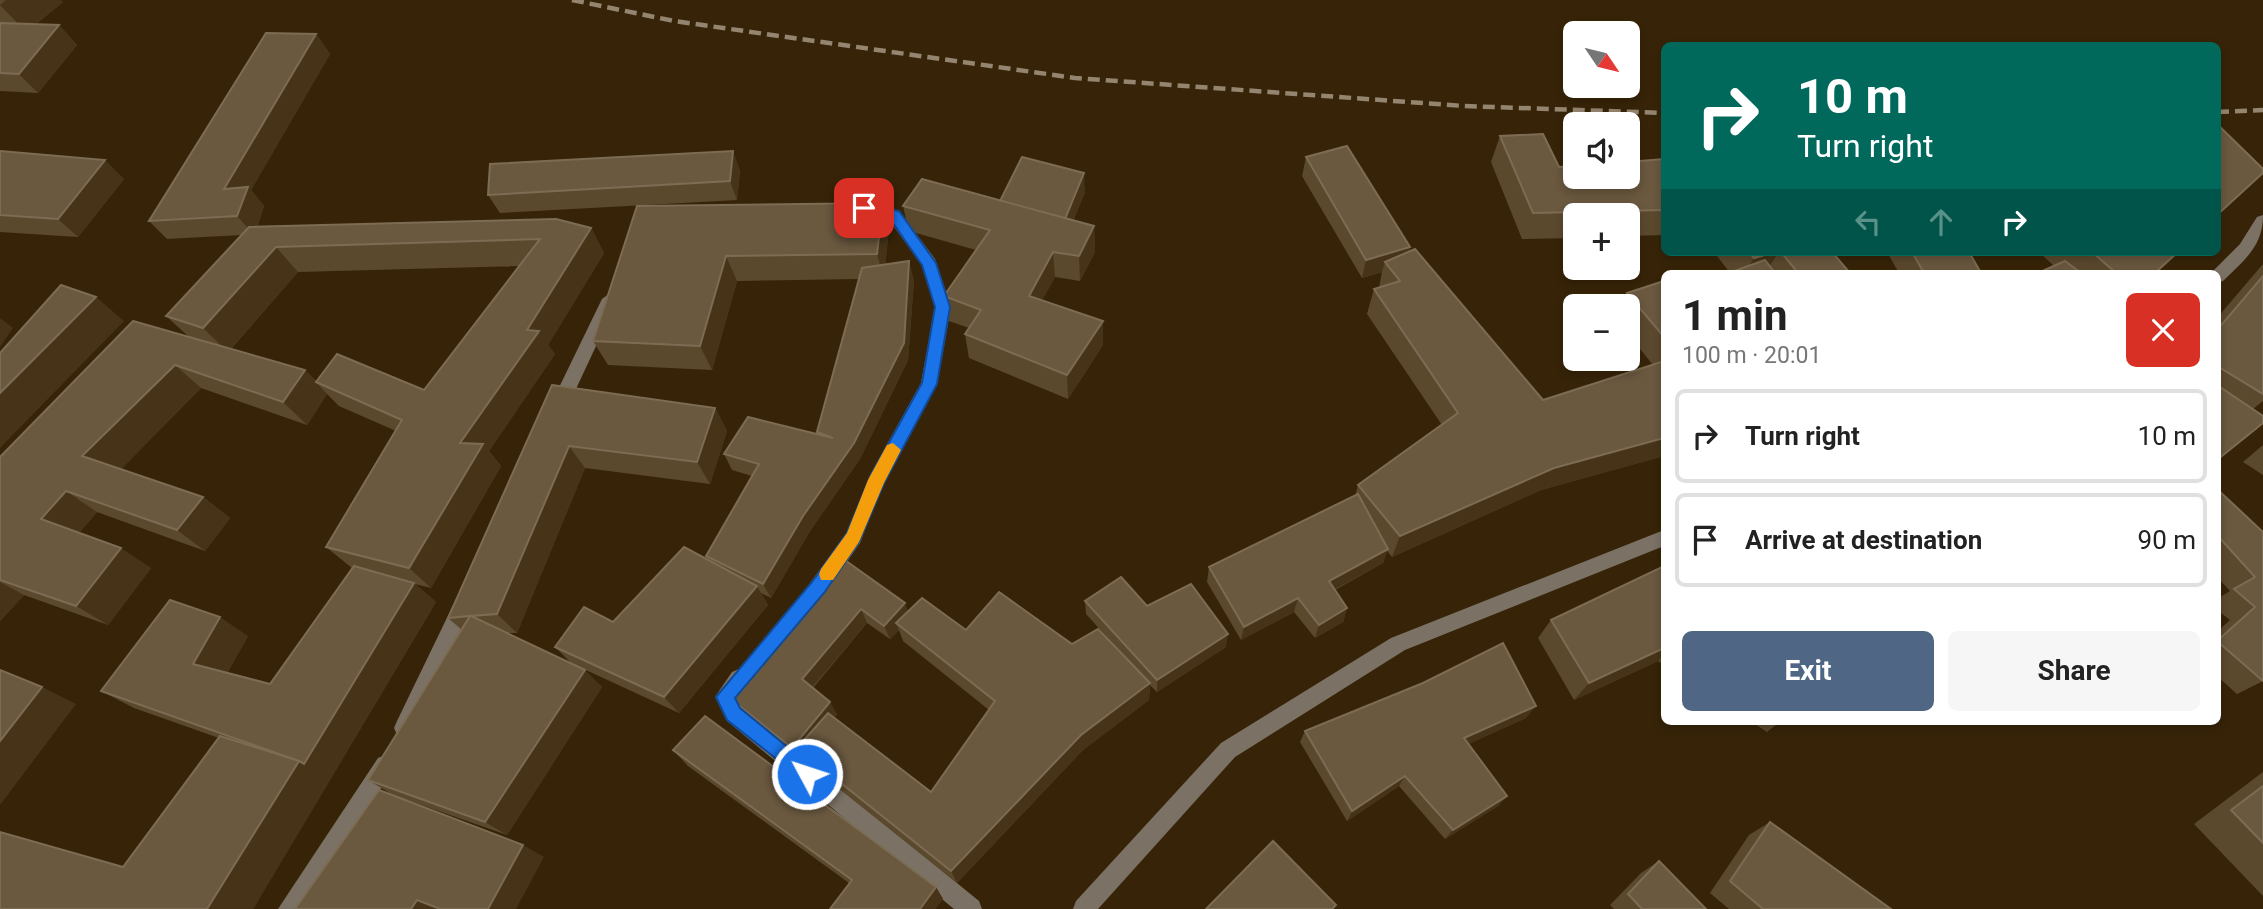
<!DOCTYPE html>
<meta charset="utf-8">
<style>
body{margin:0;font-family:Roboto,sans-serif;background:#f6f6f6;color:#222;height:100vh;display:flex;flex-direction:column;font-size:26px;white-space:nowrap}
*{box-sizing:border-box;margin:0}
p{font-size:23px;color:#767676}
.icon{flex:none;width:38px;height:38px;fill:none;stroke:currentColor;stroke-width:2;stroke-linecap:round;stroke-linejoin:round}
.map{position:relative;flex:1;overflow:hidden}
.sheet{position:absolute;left:1661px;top:270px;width:560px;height:455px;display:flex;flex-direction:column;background:#fff;border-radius:10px;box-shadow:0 4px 10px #0003}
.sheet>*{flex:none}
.top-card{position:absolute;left:1661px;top:42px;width:560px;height:214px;border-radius:10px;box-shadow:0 4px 10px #0003;background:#00695c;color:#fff;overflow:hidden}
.needle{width:46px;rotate:125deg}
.controls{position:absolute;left:1563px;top:21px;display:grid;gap:14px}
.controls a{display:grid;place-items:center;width:77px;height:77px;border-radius:10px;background:#fff;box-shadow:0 4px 10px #0003;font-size:35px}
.pin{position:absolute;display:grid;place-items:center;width:60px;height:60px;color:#fff;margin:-30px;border-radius:14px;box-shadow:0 4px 10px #0006}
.me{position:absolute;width:77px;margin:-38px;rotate:310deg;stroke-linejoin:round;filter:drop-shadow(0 0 5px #0008)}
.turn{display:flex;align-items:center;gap:24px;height:147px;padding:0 21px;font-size:32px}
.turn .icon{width:91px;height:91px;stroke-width:2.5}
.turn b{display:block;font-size:49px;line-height:60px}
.lanes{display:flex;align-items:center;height:66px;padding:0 21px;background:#0003;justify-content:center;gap:35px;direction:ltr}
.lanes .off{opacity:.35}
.round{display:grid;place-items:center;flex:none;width:74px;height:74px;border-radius:10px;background:#f6f6f6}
.summary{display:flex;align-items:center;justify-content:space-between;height:119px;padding:0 21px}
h1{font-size:42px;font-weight:700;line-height:52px}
.action{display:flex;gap:14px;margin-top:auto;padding:14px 21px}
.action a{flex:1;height:80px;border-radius:10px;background:#4f6784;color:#fff;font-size:28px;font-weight:700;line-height:80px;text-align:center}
.action a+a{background:#f6f6f6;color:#222}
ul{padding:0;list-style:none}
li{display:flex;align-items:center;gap:21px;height:94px;margin:0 14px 10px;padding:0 7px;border:4px solid #e0e0e0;border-radius:10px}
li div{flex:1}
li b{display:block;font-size:26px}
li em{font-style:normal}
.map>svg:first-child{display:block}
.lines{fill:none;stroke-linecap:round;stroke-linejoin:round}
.minor{fill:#7b7265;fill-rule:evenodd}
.rail{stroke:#948570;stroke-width:4.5;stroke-dasharray:12 6;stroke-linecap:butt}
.wall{fill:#5b492e;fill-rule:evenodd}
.shaded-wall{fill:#473418}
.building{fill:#6a583f;stroke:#7d6c54;stroke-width:2}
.route{fill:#1a73e8;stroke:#114b97;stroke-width:2}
.slow{fill:#f59e0b}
</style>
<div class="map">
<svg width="2263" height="909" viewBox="0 0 2263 909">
<rect width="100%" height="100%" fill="#372408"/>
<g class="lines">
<g class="minor">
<polygon points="865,202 899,211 935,259 951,307 937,384 884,482 860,543 824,595 817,597 810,595 808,589 810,583 847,533 870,475 921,383 935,307 922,265 889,220 860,212 857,208"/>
<path d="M2263,215C2263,247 2244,260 2223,281L2217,283V273H2211L2240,244L2257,217Z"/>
<polygon points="610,293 618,299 568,406 565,411 553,411 550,406 602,299"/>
<polygon points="1664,530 1664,546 1405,650 1235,757 1098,909 1073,909 1076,901 1221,743 1391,638"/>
<polygon points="465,592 472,595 474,601 411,735 404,738 397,735 394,728 397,721 458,595"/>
<polygon points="739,669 746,672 749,678 736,698 741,707 979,901 982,909 954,909 727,721 715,697 732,672"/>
<polygon points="385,755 392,758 395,765 392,772 301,909 278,909 378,758"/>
</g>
<g class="rail">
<polyline points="572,0 674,21 1075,78 1464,106 1664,113"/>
<polyline points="2217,112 2263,110"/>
</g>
</g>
<g class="wall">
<polygon points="0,0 63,2 36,24 59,25 77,45 38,93 0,91"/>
<path d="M316,34L330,54L251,190L264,206L257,227L591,228L604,253L548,345L555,354L489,451L501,466L431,588L415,584L436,602L253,909H0L123,867L219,738L134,708L101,691L248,636L227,673L270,684L352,568L326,547L396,431L339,406L327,394L307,425L201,388L121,469L203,497L230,518L205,551L97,512L79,533L151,568L108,625L24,595L0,621V457L188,336L166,316L241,235L167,239L149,221ZM520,266L424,390L317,382L305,370L231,349L298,272Z"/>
<polygon points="1500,136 1559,167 1664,159 1664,235 1628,236 1628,215 1575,215 1575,238 1522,239 1491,162"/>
<polygon points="0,151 124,179 78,237 0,232"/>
<polygon points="1306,157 1410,247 1409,252 1543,400 1653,365 1628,334 1628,306 1620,306 1627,293 1664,281 1664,456 1541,490 1392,557 1387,551 1383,563 1335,590 1347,608 1343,622 1315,638 1294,612 1241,640 1207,582 1209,567 1355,496 1358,485 1442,425 1367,314 1374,289 1379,288 1382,272 1362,278 1302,176"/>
<polygon points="740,170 737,200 500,213 488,195"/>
<polygon points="1085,192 1073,221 1094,226 1095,252 1080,281 1055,277 1042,300 1103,321 1103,345 1068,399 969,358 965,334 969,328 949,321 944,296 976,250 909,231 903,206 1000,201"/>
<polygon points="883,203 889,229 885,265 914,280 908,360 860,459 810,531 771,598 761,593 768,605 679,713 575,665 602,687 507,835 393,795 368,780 462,630 448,618 552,385 715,408 727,431 710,484 585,468 517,633 507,633 573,665 555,647 613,622 708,560 706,556 752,476 732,470 724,454 818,434 817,432 859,279 737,281 712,370 608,365 593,341 637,206"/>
<polygon points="1714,252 1832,252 1850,273 1730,273"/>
<polygon points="1887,252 1969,252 1981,273 1899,273"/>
<polygon points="2039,252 2178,252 2155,273 2038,273 2054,266"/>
<polygon points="2263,264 2263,401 2253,409 2217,460 2217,318"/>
<polygon points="2263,445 2263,475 2243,462"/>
<polygon points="2217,489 2263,532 2263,681 2237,694 2217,676 2217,632 2230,620 2217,610 2217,599 2230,591 2217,577"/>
<path d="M842,558L908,611L966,630L1072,644L1115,646L1086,614L1085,601L1147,606L1226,647L1157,692L1150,685L1149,700L1083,750L957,883L808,764L803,756L800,759L731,703L721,691ZM867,623L890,639L899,630L903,641L989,710L931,792L834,718L837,714L813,688Z"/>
<polygon points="1664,566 1664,665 1658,661 1574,700 1538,638 1551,620"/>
<polygon points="1526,718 1468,744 1507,796 1498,806 1445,839 1399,786 1347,821 1300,742 1305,731"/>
<polygon points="1750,721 1781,721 1767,732"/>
<polygon points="673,750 936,887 943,899 935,909 830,909 849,883 688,766"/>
<polygon points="2263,772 2263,896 2194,824"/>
<polygon points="1770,822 1891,909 1729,909 1710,893 1749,835"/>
<polygon points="1659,861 1706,909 1614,909 1610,905 1641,873"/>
</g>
<g class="shaded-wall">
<polygon points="6,0 61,0 63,2 26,32 0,5"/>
<polygon points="59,25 77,45 38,93 19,74"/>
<polygon points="316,34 330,54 251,190 264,206 254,235 237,216 224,189"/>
<polygon points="733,151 740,170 737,200 730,181"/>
<polygon points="105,160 124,179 78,237 58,219"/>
<polygon points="1084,173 1085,192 1063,244 1062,225"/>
<polygon points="883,203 889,229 884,279 877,254"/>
<polygon points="1094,226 1095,252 1080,281 1079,256"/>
<polygon points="591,228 604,253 548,345 555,354 489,451 501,466 431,588 409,568 460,443 527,330"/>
<polygon points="276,247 298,272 228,352 203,328"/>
<polygon points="1410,247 1405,265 1385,262 1382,272 1362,278 1366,260"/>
<polygon points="1053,252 1055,277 1031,320 1029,296"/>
<polygon points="1775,252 1779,252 1765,273 1744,273 1754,258"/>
<polygon points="726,256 737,281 712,370 700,346"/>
<polygon points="909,261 914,280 908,360 860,459 810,531 771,598 763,584"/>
<polygon points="96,297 124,321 0,448 0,374"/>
<polygon points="0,318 13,328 0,347"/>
<polygon points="1103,321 1103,345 1068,399 1067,375"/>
<polygon points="175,365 201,388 112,478 82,456"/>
<polygon points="305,370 327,394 307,425 283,402"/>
<polygon points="715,408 727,431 710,484 697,462"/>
<polygon points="1664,438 1664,456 1541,490 1392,557 1400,536 1554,468"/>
<polygon points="569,446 585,468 517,633 497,614"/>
<polygon points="66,491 97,512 73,540 41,519"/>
<polygon points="203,497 230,518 205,551 177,530"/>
<polygon points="121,548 151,568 108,625 76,606"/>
<polygon points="1388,549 1383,563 1324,595 1329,581"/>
<polygon points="0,582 24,595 0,621"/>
<polygon points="414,583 436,602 253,909 207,909 299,761"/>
<polygon points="757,586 768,605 679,713 664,697"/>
<polygon points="1298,598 1294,612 1241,640 1244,627"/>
<polygon points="905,603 910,617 896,623 899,630 890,639 884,626"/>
<polygon points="1347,608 1343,622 1315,638 1319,625"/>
<polygon points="861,609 867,623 809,691 802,679"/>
<polygon points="220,617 248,636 223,681 193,664"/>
<polygon points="1228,634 1226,647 1157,692 1157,680"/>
<polygon points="1664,648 1664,655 1658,661 1574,700 1589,683"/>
<polygon points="585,670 602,687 507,835 485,822"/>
<polygon points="1150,683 1149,700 1083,750 957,883 951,871 1081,735"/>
<polygon points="42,687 76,704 0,805 0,741"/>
<polygon points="830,702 837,714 804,754 797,748 803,756 800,759 792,748"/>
<polygon points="1536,706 1526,718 1456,750 1464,738"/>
<polygon points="1405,776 1399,786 1347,821 1352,811"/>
<polygon points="1507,796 1498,806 1445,839 1453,830"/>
<polygon points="523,845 544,857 516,909 488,909"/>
<polygon points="936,887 943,899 935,909 920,909"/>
<polygon points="417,900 436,909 411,909"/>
</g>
<g class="building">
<polygon points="0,23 59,25 19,74 0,73"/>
<polygon points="266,33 316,34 224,189 248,187 237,216 149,221"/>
<polygon points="2217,124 2263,169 2263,173 2217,215"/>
<polygon points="1543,134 1559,167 1575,166 1575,177 1628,177 1628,162 1664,159 1664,210 1533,213 1500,136"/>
<polygon points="1347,146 1410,247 1366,260 1306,157"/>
<polygon points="0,151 105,160 58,219 0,215"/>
<polygon points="733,151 730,181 488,195 490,164"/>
<polygon points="1022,157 1084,173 1065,219 1000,201"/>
<polygon points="922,179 1094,226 1079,256 1053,252 1029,296 1103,321 1067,375 965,334 981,310 944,296 990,230 903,206"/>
<polygon points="883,203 877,254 726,256 700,346 593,341 637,206"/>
<polygon points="556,219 591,228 527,330 539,331 460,443 483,444 409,568 326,547 402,420 316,382 337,354 424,390 540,239 276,247 203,328 166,316 249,227"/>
<polygon points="1415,249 1543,400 1664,361 1664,438 1554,468 1400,536 1358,485 1458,413 1374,289 1400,281 1385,262"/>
<polygon points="1749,252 1775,252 1754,258"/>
<polygon points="1781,252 1832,252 1850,273 1798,273"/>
<polygon points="1912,252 1969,252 1981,273 1924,273"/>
<polygon points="2092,252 2178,252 2155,273 2116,273"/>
<polygon points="1765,260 1775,273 1735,273 1734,271"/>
<polygon points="909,261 904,343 854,443 803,516 763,584 706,556 759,464 724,454 748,417 833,438 817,432 862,268"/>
<polygon points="2065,261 2081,273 2038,273"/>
<polygon points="2263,276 2263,394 2217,366 2217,330"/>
<polygon points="1664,281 1664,337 1627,293"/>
<polygon points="61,285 96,297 0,393 0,353"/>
<polygon points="133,321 305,370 283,402 175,365 82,456 203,497 177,530 66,491 41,519 121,548 76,606 0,580 0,457"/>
<polygon points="552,385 715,408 697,462 569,446 497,614 471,616 585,670 485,822 368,780 470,616 448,618"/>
<polygon points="2217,385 2263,416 2263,423 2217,460"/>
<polygon points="2217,489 2263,532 2263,681 2217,641 2255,607 2234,589 2255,577 2217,535"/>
<polygon points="1358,494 1388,549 1329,581 1347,608 1319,625 1298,598 1244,627 1209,567"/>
<polygon points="684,547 757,586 664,697 555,647 584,607 613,622"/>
<polygon points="842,558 905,603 884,626 861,609 802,679 830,702 792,748 721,691"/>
<polygon points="354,566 414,583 304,764 299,761 101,691 170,600 220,617 193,664 270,684"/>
<polygon points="1664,566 1664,648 1589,683 1551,620"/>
<polygon points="1121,577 1147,606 1191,584 1228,634 1157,680 1085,601"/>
<polygon points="999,592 1072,644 1098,629 1150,683 1081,735 951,871 797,748 828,713 931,792 995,701 896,623 922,598 966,630"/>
<polygon points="1503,643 1536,706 1464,738 1507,796 1453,830 1405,776 1352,811 1305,731 1423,683"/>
<polygon points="0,670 42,687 0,741"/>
<polygon points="705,716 936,887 920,909 830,909 852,880 673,750"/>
<polygon points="220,736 299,761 207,909 0,909 0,832 123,867"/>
<polygon points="2263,786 2263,843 2231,810"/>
<polygon points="379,790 523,845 488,909 440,909 417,900 411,909 295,909"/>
<polygon points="1770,822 1891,909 1763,909 1730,881"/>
<polygon points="1273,841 1336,905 1332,909 1206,909"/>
<polygon points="1659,861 1706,909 1642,909 1628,894"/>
</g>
<polygon class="route" points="864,203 899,211 936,263 950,307 937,384 884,483 859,542 824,593 735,698 740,708 813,768 816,774 813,780 807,783 727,720 716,697 812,582 847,533 871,475 922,383 935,307 922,265 890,219 860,212 860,204"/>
<polygon class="slow" points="893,443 901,450 884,483 859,542 833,580 821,580 819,574 821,569 847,533 868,480 887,445"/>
</svg>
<div class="controls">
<a><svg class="needle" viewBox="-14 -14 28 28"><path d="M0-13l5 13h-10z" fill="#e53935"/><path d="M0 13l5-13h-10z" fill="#767676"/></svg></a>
<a><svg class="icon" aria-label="sound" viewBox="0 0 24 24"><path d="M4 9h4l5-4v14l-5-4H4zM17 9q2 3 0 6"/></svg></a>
<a>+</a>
<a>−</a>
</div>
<div class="pin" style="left:864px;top:208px;background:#d93025"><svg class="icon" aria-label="arrive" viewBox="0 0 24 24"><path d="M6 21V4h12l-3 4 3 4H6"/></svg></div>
<svg class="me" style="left:807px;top:774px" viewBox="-20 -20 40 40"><circle r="17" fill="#1a73e8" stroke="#fff" stroke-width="3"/><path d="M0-11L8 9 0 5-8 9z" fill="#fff"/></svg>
<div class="top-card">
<div class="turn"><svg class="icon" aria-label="right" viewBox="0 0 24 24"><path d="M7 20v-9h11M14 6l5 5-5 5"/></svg><div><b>10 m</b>Turn right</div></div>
<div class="lanes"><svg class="icon off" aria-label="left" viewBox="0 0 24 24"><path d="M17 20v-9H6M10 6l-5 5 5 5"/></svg><svg class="icon off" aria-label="ahead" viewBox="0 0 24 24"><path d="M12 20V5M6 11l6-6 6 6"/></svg><svg class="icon" aria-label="right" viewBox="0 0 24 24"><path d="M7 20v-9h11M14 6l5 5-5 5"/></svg></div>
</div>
<section class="sheet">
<div class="summary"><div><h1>1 min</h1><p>100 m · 20:01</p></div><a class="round" style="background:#d93025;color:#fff"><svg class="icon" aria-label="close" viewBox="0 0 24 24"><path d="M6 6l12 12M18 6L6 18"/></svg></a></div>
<ul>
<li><svg class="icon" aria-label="right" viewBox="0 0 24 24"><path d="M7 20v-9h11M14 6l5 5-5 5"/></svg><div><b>Turn right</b></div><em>10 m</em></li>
<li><svg class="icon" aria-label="arrive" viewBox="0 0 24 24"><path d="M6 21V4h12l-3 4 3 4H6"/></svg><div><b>Arrive at destination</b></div><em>90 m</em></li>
</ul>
<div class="action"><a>Exit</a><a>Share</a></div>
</section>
</div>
